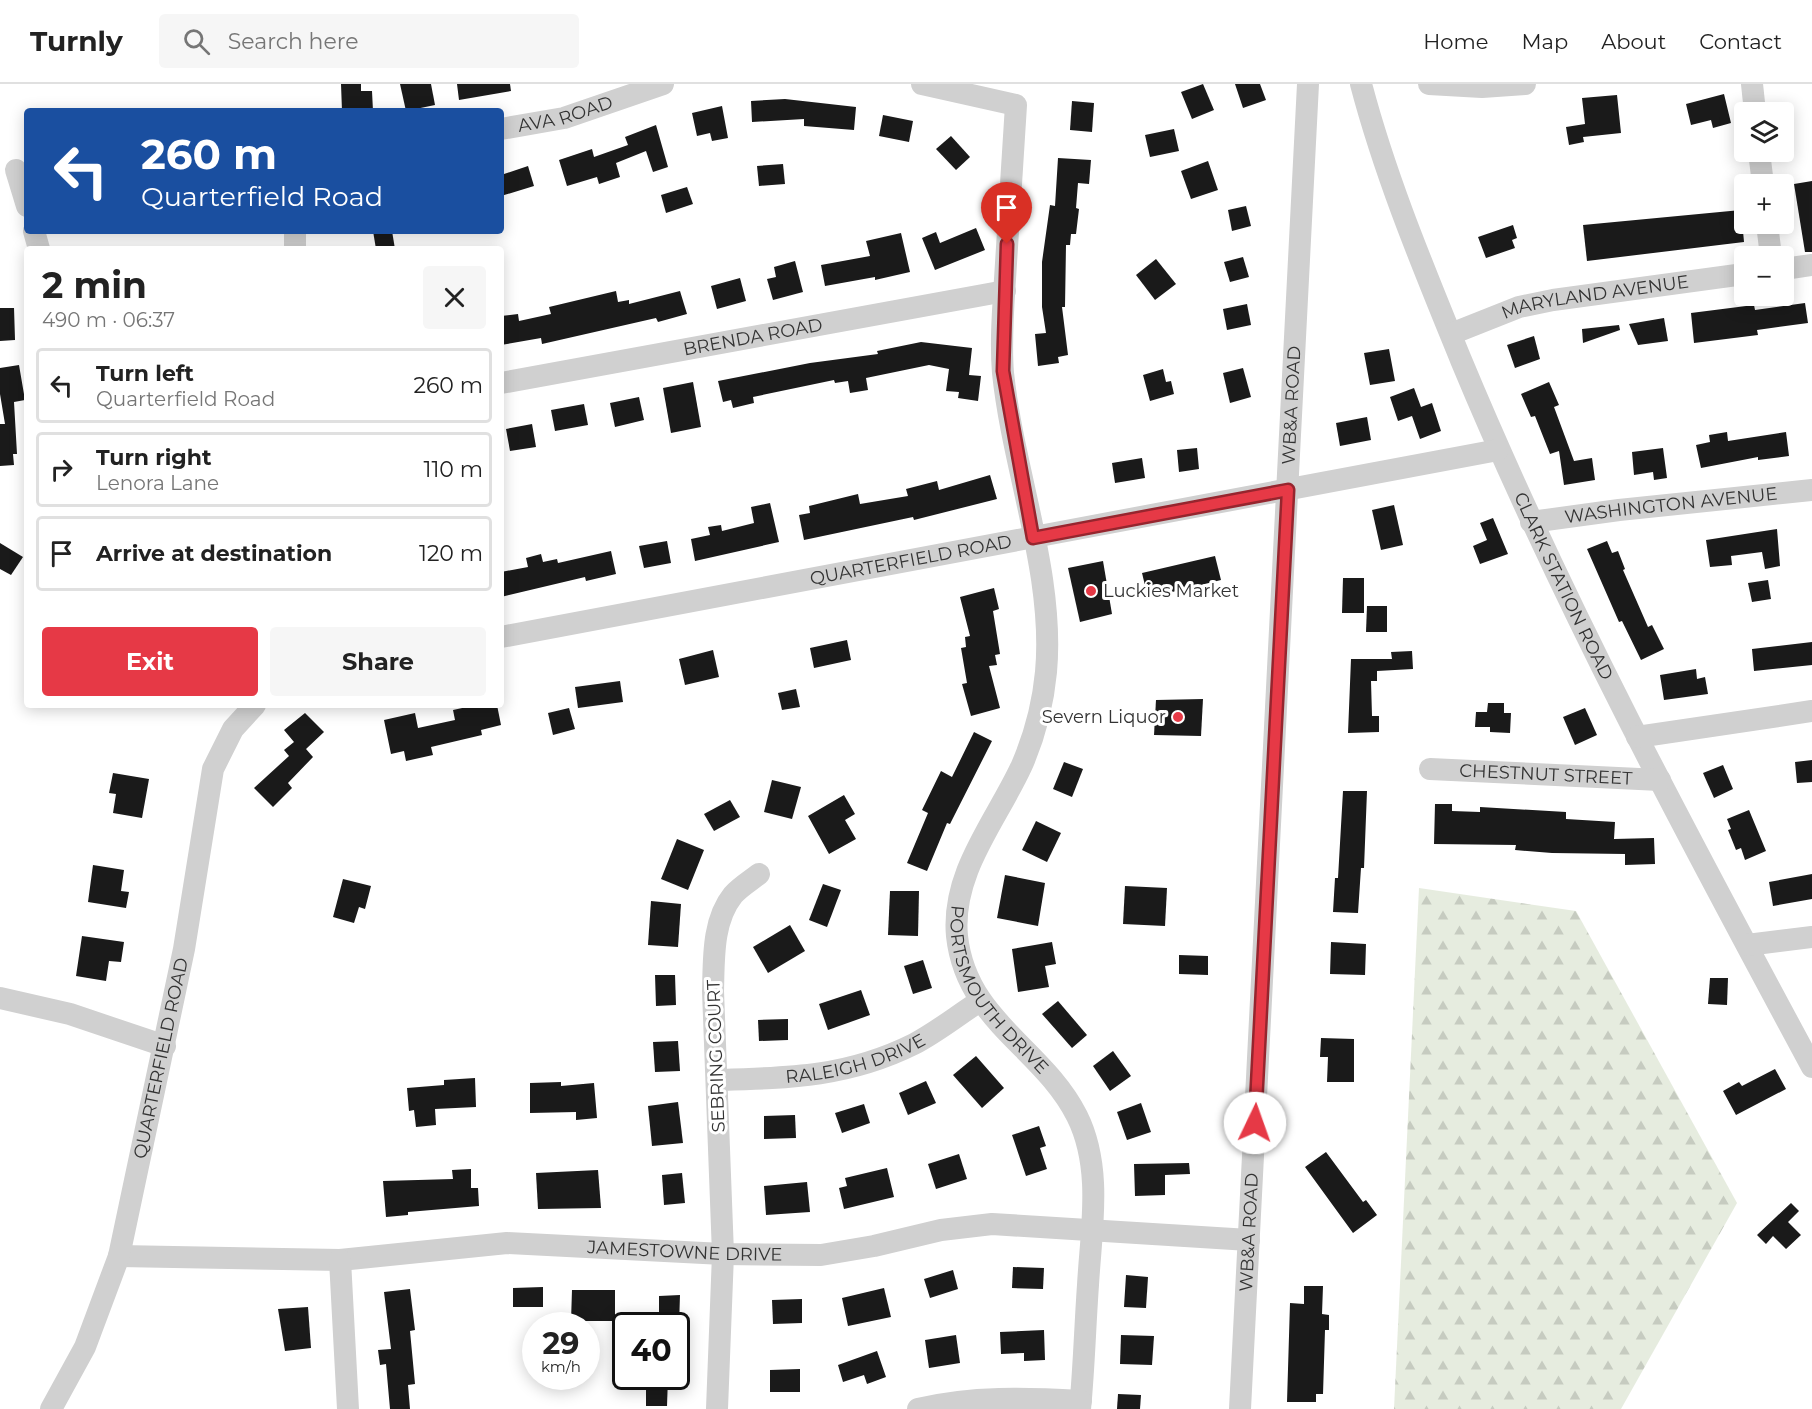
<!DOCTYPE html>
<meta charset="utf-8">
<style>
body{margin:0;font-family:Montserrat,sans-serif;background:#f6f6f6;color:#222;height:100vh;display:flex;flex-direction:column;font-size:22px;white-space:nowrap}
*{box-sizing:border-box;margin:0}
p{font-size:20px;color:#767676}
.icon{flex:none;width:33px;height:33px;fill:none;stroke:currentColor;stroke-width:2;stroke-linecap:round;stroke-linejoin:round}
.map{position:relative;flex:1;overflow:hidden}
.details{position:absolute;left:24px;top:162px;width:480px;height:462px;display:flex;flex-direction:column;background:#fff;border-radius:6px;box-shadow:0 3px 15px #0003}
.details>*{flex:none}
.guide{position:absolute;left:24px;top:24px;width:480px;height:126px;border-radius:6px;box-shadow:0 3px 15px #0003;background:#1a4fa0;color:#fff;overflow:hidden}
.controls{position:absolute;left:1734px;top:18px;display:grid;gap:12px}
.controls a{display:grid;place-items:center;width:60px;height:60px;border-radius:6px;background:#fff;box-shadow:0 3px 15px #0003;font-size:30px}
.speed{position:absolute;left:522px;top:1228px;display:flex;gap:12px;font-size:30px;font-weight:700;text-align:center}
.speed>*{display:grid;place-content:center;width:78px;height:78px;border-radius:50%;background:#fff;box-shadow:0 3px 15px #0003;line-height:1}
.speed small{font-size:15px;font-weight:400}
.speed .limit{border:3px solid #111;border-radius:9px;background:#fff;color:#111}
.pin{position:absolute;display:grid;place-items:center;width:51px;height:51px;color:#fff;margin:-62px -26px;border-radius:50% 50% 50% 0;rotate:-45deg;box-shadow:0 0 6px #0007}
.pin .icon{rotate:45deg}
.me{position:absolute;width:66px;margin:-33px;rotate:3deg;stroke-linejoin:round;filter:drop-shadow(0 0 4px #0008)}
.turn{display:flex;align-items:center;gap:21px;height:126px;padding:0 18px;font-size:27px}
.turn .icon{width:78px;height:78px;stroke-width:2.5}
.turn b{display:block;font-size:42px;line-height:51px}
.round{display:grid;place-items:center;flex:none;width:63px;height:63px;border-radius:6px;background:#f6f6f6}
.headline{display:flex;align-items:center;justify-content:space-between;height:102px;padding:0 18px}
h1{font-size:36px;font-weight:700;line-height:45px}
.button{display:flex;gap:12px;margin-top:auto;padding:12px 18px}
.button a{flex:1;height:69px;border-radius:6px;background:#e63946;color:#fff;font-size:24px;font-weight:700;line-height:69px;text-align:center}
.button a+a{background:#f6f6f6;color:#222}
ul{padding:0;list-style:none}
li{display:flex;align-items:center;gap:18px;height:75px;margin:0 12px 9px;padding:0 6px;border:3px solid #e0e0e0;border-radius:6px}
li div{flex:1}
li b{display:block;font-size:22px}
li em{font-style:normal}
header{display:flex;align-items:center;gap:36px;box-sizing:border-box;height:84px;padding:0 30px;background:#fff;border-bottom:2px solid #e0e0e0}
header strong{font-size:28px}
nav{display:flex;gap:33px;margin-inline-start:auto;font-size:21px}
.search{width:420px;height:54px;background:#f6f6f6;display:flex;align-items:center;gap:15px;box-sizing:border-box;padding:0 21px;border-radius:6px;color:#767676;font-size:22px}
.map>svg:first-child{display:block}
.forest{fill:url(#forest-firs)}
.building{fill:#1a1a1a}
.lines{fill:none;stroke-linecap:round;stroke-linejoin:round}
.minor{stroke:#d0d0d0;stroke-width:22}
.route-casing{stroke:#96252e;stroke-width:15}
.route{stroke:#e63946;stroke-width:10}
.poi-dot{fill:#e63946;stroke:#fff;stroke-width:2}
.labels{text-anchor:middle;stroke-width:6;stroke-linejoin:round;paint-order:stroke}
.street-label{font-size:18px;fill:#333;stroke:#fff}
.poi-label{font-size:18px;fill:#333;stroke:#fff;text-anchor:start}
</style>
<header>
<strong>Turnly</strong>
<div class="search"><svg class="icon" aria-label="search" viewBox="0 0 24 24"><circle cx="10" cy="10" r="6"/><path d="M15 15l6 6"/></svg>Search here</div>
<nav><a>Home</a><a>Map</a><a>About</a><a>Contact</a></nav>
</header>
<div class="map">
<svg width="1812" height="1325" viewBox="0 0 1812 1325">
<defs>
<pattern id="forest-firs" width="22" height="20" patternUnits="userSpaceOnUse" patternTransform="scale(1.5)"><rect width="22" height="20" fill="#e6ecdf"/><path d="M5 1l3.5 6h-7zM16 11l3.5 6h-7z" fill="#c6cbc0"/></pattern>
</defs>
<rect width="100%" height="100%" fill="#fff"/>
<polygon class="forest" points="1419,804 1576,827 1737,1119 1621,1325 1394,1325"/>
<g class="building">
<polygon points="341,0 361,0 361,7 372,7 373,27 342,27"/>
<polygon points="400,0 431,0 435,21 406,27"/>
<polygon points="457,0 510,0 511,7 459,16"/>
<polygon points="1203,0 1214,26 1192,35 1181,8"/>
<polygon points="1235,0 1260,0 1266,16 1243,24"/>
<polygon points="1724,10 1731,39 1713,44 1711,36 1691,41 1686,20"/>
<polygon points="1617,11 1621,49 1583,53 1584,58 1569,61 1566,43 1585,40 1582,14"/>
<polygon points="785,15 856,23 854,46 804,42 804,35 752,38 751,17"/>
<polygon points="1072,17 1094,19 1092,48 1070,46"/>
<polygon points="722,22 728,54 712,57 710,49 697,52 692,29"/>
<polygon points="883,31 913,37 909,58 879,52"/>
<polygon points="656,41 668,83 653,88 646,67 616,79 620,93 599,100 597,93 567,102 559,76 592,65 594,73 628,61 625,53"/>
<polygon points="1174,45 1179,67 1150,73 1145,51"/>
<polygon points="951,52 970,73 956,86 936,65"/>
<polygon points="1058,74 1091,76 1089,100 1078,99 1076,124 1079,125 1076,150 1071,150 1070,161 1066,161 1065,223 1062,223 1068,271 1058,273 1059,279 1038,282 1035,250 1046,249 1042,223 1042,178 1050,121 1055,122"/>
<polygon points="1208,77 1218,106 1191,115 1181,87"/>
<polygon points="783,80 785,100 759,102 757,82"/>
<polygon points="528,82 534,102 501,112 501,91"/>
<polygon points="1812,97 1812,168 1805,168 1794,100"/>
<polygon points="687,103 693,120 666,129 661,111"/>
<polygon points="1246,122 1251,142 1232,147 1228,126"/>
<polygon points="1741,126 1744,158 1587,177 1583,141"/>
<polygon points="1513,141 1517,154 1512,156 1515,164 1486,174 1478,153"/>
<polygon points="976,144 985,166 935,186 922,154 936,148 940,159"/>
<polygon points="373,147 392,147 395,165 376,165"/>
<polygon points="901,149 910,188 875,196 875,193 825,202 821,181 870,172 866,157"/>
<polygon points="1243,173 1249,193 1230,198 1224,178"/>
<polygon points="1156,175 1176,200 1155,216 1136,191"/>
<polygon points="795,177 803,208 773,216 767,195 776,193 774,183"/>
<polygon points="740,194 746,217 717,225 711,202"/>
<polygon points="616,207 618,218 629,216 629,220 680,207 687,230 658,238 656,234 542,260 541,254 501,261 501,232 518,230 519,237 551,230 549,223"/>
<polygon points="1805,219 1808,239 1757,246 1758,251 1694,259 1691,229 1754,221 1755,226"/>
<polygon points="1247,220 1251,241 1227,246 1223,225"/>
<polygon points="0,224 14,224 15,256 0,257"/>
<polygon points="1664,234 1668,257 1638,261 1629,240"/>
<polygon points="1619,241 1620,246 1583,259 1582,245"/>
<polygon points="1534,252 1540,275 1515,284 1507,261"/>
<polygon points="921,258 972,264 969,291 981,292 978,317 958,314 959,308 946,307 949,285 929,281 866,294 868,306 850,309 848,297 835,299 834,296 753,313 754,319 733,324 731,316 723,318 718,297 810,279 878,270 877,267"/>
<polygon points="1389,265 1395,297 1370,301 1364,269"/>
<polygon points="19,281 25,316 14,318 17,370 13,370 14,381 0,382 0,340 5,340 0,310 0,284"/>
<polygon points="1243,284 1251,313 1230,319 1223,289"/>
<polygon points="1163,285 1166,298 1171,297 1174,310 1150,317 1143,291"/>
<polygon points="693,298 701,343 671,349 663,304"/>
<polygon points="1549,298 1559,321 1554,323 1574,377 1592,374 1595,396 1564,401 1559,367 1550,370 1535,332 1531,333 1521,310"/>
<polygon points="1414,304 1421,323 1432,319 1441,347 1420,355 1412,332 1398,337 1390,313"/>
<polygon points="639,313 644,336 615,343 610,319"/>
<polygon points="584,320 588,341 555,347 551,326"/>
<polygon points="1367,333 1371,356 1340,362 1336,339"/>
<polygon points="532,340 536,363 510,367 506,345"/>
<polygon points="1727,348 1728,357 1786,348 1789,372 1758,376 1758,373 1701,384 1696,361 1710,358 1709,351"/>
<polygon points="1197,364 1199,385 1179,388 1177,366"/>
<polygon points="1663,364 1667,394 1654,396 1653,388 1634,391 1632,368"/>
<polygon points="1142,374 1145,394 1115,399 1112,379"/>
<polygon points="990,391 997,415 914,436 913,433 804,456 799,431 810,429 809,422 858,410 860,420 908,412 906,405 937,397 939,406"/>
<polygon points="770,419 779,458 695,477 691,455 710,451 708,443 721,441 722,447 754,439 751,423"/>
<polygon points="1394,421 1403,461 1381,466 1372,426"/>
<polygon points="1493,434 1508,470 1480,480 1473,462 1487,456 1480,439"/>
<polygon points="1777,445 1780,482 1765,485 1762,468 1731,472 1732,481 1710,483 1706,456"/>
<polygon points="667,457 671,479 644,484 639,462"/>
<polygon points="1607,457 1612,469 1618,467 1625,485 1623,486 1648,543 1652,541 1664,565 1641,576 1622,537 1619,538 1587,465"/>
<polygon points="0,459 23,473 11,491 0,485"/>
<polygon points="611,467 616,490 586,497 585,493 501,513 501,488 528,483 526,474 541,470 543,478 557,475 558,479"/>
<polygon points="1215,472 1221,496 1148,514 1142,489"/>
<polygon points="1103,477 1112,530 1080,538 1068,484"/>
<polygon points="1343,494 1364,494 1364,529 1342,529"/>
<polygon points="1768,496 1771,515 1752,518 1748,499"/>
<polygon points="994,504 999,525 993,527 1000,570 995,571 997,581 989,582 1000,624 971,632 962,600 967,599 961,564 966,563 965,553 970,552 960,513"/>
<polygon points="1367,522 1387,522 1387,548 1366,548"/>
<polygon points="847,556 851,576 814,584 810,564"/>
<polygon points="1812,558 1812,581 1754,587 1752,565"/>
<polygon points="713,566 719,593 685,601 679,575"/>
<polygon points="1412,567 1413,585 1377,587 1377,597 1371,597 1372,632 1379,632 1379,648 1348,649 1351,575 1392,575 1391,568"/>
<polygon points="1696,585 1697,595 1705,593 1708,610 1664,616 1660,591"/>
<polygon points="620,597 623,618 578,624 575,603"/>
<polygon points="796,605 800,623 782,626 778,609"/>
<polygon points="1203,615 1201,652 1154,651 1156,616"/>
<polygon points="1488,619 1504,619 1504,629 1511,629 1510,649 1490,648 1490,643 1475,643 1476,628 1487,628"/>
<polygon points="476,621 497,621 501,641 481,646 482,651 431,663 433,671 406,677 404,667 391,670 384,636 415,629 418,644 455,636 453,626"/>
<polygon points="569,624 575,645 553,651 548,629"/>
<polygon points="1585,624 1597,651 1575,661 1563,633"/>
<polygon points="305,629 324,648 306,665 313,673 288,699 292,704 273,723 254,704 289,672 284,666 294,658 284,646"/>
<polygon points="974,648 992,657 950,740 947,739 927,787 907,779 928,729 922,726 941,687 952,693"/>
<polygon points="1812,676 1812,698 1797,699 1795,678"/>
<polygon points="1064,678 1083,685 1072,713 1053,705"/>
<polygon points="1723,681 1733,705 1714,714 1703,689"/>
<polygon points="113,689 149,695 142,734 113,729 116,710 109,709"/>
<polygon points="772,696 801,703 792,735 764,728"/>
<polygon points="1343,707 1367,707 1364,784 1361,784 1358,829 1333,828 1335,794 1338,794"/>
<polygon points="844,711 855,730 845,736 856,755 829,770 808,732"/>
<polygon points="730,716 740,733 714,747 704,730"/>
<polygon points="1435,720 1452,720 1452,727 1480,728 1480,723 1566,728 1566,735 1615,738 1614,755 1654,754 1655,780 1625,781 1625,770 1552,769 1515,766 1516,761 1434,760"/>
<polygon points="1749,726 1766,767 1745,776 1741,764 1736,766 1728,746 1731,745 1727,735"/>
<polygon points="1036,737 1061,749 1047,778 1022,766"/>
<polygon points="677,755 704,766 688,806 661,795"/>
<polygon points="93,781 124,786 121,807 129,808 126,824 88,818"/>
<polygon points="1812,790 1812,815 1773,822 1769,798"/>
<polygon points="1005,791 1045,799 1038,842 997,834"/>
<polygon points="343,795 371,802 365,825 359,823 354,839 333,833"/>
<polygon points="823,800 841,806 827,843 809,836"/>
<polygon points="1125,802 1167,804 1165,842 1123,840"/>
<polygon points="890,807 919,807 918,852 888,851"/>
<polygon points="651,817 681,820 678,863 648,861"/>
<polygon points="790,841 805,867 768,889 753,863"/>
<polygon points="82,852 124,858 121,878 109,877 106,897 76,892"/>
<polygon points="1052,858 1056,880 1045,882 1049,903 1018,908 1012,865"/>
<polygon points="1331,858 1366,860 1365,891 1330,890"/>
<polygon points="1179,871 1208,872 1208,891 1179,890"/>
<polygon points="923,876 932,904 913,910 904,882"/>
<polygon points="655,891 675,891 676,921 656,922"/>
<polygon points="1710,894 1728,894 1727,921 1708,920"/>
<polygon points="861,906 870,931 828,946 819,920"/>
<polygon points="1058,917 1087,951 1072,964 1042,930"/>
<polygon points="788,935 788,956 759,957 758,936"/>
<polygon points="1321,954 1354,955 1354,998 1327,998 1328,973 1320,973"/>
<polygon points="678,957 680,987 655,988 653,958"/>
<polygon points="1113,967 1131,992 1110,1007 1093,982"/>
<polygon points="976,972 1004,1004 982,1024 953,991"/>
<polygon points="1775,985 1786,1005 1736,1031 1723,1007 1739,998 1742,1002"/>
<polygon points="475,994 476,1023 435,1025 436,1041 416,1043 414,1026 409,1027 407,1004 444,1001 444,996"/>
<polygon points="926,997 936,1019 908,1031 899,1009"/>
<polygon points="561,998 561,1002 594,999 597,1034 576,1036 576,1028 530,1029 530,999"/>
<polygon points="678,1018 683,1059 652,1062 648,1022"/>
<polygon points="1141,1019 1151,1048 1127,1056 1117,1028"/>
<polygon points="864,1020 870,1039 842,1049 835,1029"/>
<polygon points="795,1031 796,1054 764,1055 764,1032"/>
<polygon points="1039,1042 1046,1062 1040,1064 1047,1085 1026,1092 1012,1051"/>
<polygon points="1326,1068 1363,1118 1366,1116 1377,1131 1353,1149 1305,1083"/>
<polygon points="959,1070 967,1095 936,1105 928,1080"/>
<polygon points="1189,1079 1190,1090 1165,1091 1165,1111 1135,1112 1134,1080"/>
<polygon points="887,1084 894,1113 844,1125 839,1104 847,1102 845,1094"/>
<polygon points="471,1085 471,1104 478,1104 479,1122 408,1128 408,1131 386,1133 383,1097 453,1095 452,1086"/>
<polygon points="598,1086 601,1124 538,1125 536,1089"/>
<polygon points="682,1089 685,1119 664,1121 662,1091"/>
<polygon points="807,1098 810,1128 766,1131 764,1102"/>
<polygon points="1791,1119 1799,1127 1788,1138 1801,1151 1786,1165 1773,1152 1766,1160 1757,1151"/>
<polygon points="1013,1183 1044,1184 1043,1205 1012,1204"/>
<polygon points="953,1186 958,1205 930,1214 924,1195"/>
<polygon points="1126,1191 1148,1193 1146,1224 1124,1223"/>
<polygon points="1304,1202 1323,1202 1322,1230 1329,1231 1329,1246 1325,1246 1323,1310 1316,1310 1316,1318 1287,1318 1290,1219 1304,1220"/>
<polygon points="543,1203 543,1223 513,1223 513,1204"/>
<polygon points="884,1204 891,1233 848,1242 842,1214"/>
<polygon points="410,1205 415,1246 410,1247 415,1300 408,1301 410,1325 390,1325 386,1280 380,1281 378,1266 391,1265 384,1208"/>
<polygon points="572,1206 615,1206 615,1237 571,1237"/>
<polygon points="680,1211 679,1242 659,1242 659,1212"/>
<polygon points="802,1215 802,1239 773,1240 772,1216"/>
<polygon points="308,1223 311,1264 285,1267 278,1225"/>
<polygon points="1044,1246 1045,1276 1024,1277 1024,1269 1001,1270 1000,1248"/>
<polygon points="956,1251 960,1279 929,1284 925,1256"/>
<polygon points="1121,1251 1154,1252 1152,1281 1120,1280"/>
<polygon points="877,1267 886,1293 867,1300 864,1291 843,1298 838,1281"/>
<polygon points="800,1285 800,1308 770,1308 770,1286"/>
<polygon points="646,1293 668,1293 667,1322 646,1322"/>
<polygon points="1118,1310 1141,1311 1140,1325 1117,1325"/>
</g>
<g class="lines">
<g class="minor">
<path id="s1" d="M922,0L1016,21C1013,74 1009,126 1006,179C1004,215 1000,253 1003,289C1013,386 1055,491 1046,588C1043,620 1035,651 1022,681C997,736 951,788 957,852C966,937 1043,964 1077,1032C1103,1084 1091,1146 1088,1201C1085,1243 1084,1284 1080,1325"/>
<path id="s2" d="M1361,0C1386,95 1424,185 1461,276C1562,519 1687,751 1812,983"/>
<polyline points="1429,0 1482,3 1525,0"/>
<polyline points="1752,0 1755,28"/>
<path id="s3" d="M501,45L564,34L663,0"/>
<polyline points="1759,68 1763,100"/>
<polyline points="16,86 27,122"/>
<polyline points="1767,140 1771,172"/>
<polyline points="34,147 39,165"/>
<polyline points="295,147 295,165"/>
<polyline points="1784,185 1812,181"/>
<path id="s4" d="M1451,250L1519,223L1553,216L1744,190"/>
<path id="s5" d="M501,299L1005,207"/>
<path id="s6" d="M1531,438L1619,426L1812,406"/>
<path id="s7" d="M501,553L1498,366"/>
<polyline points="1637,653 1812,627"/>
<path id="s8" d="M1430,685L1660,696"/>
<polyline points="1747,861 1812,853"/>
<polyline points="0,914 70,930 165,962"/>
<path id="s9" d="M717,996C789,994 848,993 914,960C937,948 958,931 980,917"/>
<path id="s10" d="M119,1172L340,1176L507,1159L723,1170L821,1171L874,1162L941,1146L992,1140L1249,1156"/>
<polyline points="340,1176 348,1325"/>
<path id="s11" d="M51,1325L85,1263L119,1172L184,865L213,685L233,645L255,621"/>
<path d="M717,1325L723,1170L713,907C714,876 712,837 733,811C740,803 750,797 759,790"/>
<path d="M918,1325C973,1312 1025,1314 1081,1317"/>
<path id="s12" d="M1240,1325L1308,0"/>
</g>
</g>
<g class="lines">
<defs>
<polyline id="route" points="1007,160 1003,287 1033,454 1288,406 1255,1039"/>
</defs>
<use href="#route" class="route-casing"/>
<use href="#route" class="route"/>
</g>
<g class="poi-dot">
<circle cx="1091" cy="507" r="6"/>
<circle cx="1178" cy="633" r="6"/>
</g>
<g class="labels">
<g class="street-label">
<text dy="6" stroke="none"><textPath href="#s3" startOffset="66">AVA ROAD</textPath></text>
<text dy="6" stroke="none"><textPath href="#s4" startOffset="150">MARYLAND AVENUE</textPath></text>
<text dy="6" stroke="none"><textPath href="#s5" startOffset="256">BRENDA ROAD</textPath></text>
<text dy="6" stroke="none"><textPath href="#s12" startOffset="1005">WB&amp;A ROAD</textPath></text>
<text dy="6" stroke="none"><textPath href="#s6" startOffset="141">WASHINGTON AVENUE</textPath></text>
<text dy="6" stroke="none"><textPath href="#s7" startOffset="417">QUARTERFIELD ROAD</textPath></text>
<text dy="6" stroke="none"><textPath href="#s2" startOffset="542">CLARK STATION ROAD</textPath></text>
<text dy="6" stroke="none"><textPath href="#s8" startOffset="116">CHESTNUT STREET</textPath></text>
<text dy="6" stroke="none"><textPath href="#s1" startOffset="1017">PORTSMOUTH DRIVE</textPath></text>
<text transform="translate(716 972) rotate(-92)" y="6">SEBRING COURT</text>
<text dy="6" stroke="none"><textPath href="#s9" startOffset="141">RALEIGH DRIVE</textPath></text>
<text dy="6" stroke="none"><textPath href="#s11" startOffset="370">QUARTERFIELD ROAD</textPath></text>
<text dy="6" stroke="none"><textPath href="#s12" startOffset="177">WB&amp;A ROAD</textPath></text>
<text dy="6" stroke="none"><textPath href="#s10" startOffset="567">JAMESTOWNE DRIVE</textPath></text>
</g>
<g class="poi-label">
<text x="1103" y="513">Luckies Market</text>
<text x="1166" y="639" text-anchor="end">Severn Liquor</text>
</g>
</g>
</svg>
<div class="controls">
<a><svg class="icon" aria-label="layers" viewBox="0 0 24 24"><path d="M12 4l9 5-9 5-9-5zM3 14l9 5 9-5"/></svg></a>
<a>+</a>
<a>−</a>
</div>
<div class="speed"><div>29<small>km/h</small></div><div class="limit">40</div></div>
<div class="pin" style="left:1007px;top:160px;background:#d93025"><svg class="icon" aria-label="arrive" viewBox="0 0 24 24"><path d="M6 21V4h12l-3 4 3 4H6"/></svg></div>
<svg class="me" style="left:1255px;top:1039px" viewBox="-20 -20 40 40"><circle r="19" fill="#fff"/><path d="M0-13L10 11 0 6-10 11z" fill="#e63946"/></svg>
<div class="guide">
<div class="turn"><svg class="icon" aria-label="left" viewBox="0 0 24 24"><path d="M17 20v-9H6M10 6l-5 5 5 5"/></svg><div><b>260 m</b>Quarterfield Road</div></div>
</div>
<section class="details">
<div class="headline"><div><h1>2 min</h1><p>490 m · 06:37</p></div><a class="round"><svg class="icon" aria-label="close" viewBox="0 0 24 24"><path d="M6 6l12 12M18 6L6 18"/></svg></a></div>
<ul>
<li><svg class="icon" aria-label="left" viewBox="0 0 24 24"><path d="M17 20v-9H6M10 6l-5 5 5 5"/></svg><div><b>Turn left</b><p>Quarterfield Road</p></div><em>260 m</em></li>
<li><svg class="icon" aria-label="right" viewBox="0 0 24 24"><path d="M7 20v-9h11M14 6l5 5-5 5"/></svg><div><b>Turn right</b><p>Lenora Lane</p></div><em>110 m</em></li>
<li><svg class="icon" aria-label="arrive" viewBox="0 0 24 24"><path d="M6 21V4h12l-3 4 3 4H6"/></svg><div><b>Arrive at destination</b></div><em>120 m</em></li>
</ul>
<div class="button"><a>Exit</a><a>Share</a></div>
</section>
</div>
